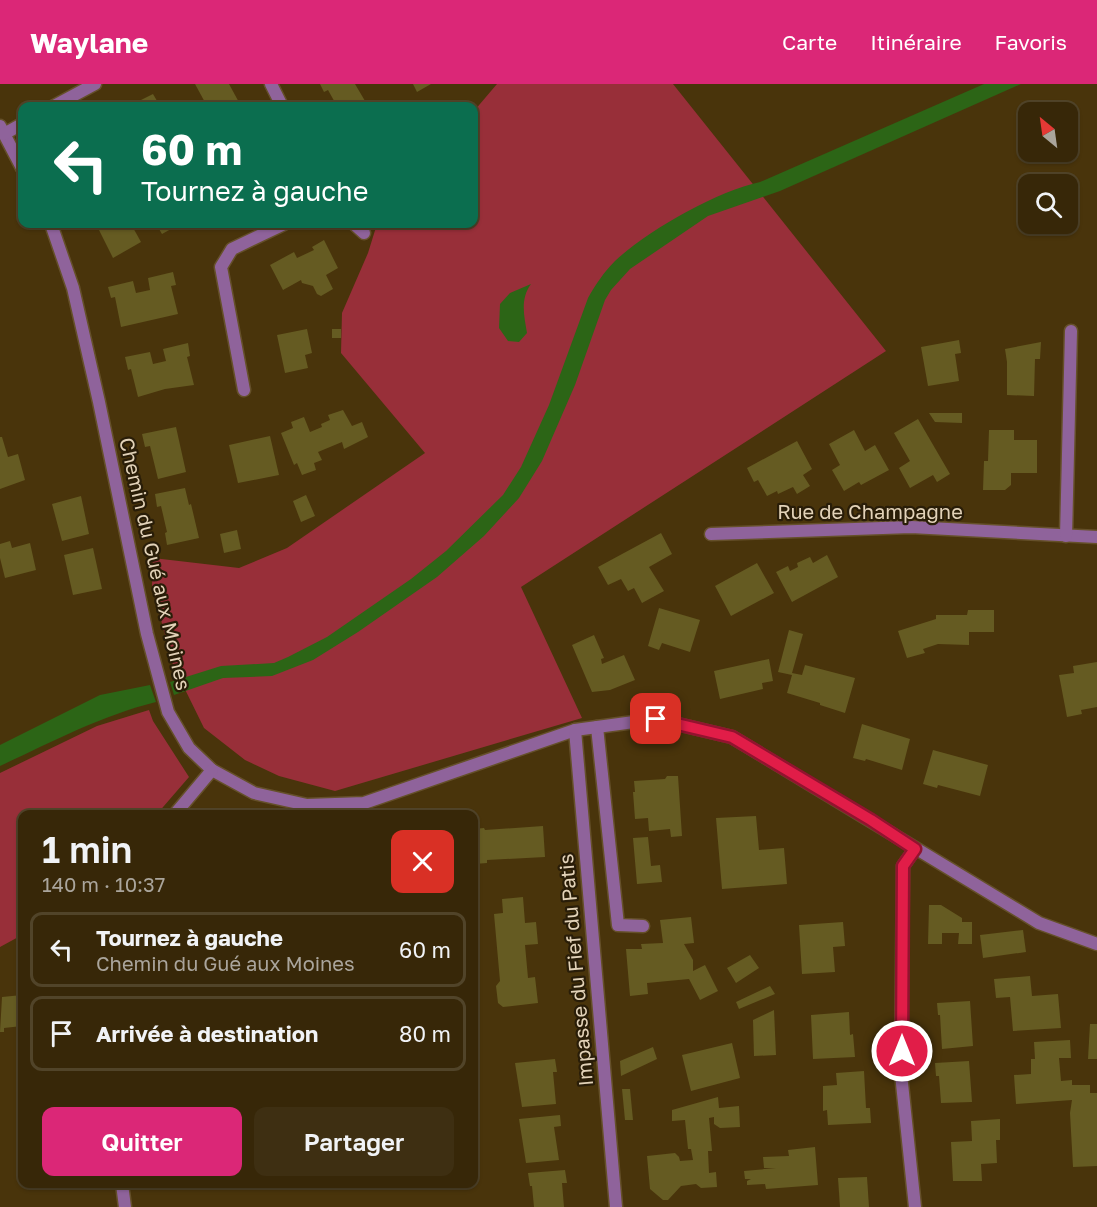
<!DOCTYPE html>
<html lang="fr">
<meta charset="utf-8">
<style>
body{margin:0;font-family:"Golos Text",sans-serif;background:#3e2f12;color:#f1f3f6;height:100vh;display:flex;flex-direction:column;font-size:22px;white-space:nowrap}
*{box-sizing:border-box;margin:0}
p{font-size:20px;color:#aaa59c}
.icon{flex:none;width:33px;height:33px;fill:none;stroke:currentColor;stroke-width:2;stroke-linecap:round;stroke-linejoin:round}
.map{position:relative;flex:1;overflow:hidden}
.details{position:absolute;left:18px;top:726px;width:460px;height:378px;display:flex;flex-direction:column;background:#372708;border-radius:12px;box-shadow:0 2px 4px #0004,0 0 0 2px #514429}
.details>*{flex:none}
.hud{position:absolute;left:18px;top:18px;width:460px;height:126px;border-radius:12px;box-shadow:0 2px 4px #0004,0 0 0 2px #514429;background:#0b6e4f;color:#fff;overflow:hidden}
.needle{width:39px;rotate:331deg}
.tools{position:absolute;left:1018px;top:18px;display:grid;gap:12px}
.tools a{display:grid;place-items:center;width:60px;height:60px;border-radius:12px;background:#372708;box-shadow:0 2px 4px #0004,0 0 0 2px #514429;font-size:30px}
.pin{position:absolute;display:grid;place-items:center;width:51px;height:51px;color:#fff;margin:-26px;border-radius:12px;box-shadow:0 3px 9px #0006}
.me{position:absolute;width:66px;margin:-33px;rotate:0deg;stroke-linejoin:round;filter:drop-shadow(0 0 4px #0008)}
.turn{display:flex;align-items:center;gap:21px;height:126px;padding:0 24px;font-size:27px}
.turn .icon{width:78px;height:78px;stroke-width:2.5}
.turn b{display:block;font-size:42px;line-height:51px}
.round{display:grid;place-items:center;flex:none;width:63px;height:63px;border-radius:12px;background:#3e2f12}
.headline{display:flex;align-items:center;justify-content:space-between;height:102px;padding:0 24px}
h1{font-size:36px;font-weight:600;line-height:45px}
.primary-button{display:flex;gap:12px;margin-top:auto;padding:12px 24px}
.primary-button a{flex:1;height:69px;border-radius:12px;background:#db2777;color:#fff;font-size:24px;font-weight:600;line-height:69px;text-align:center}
.primary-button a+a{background:#3e2f12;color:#f1f3f6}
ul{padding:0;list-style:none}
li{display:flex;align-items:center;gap:18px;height:75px;margin:0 12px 9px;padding:0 12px;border:3px solid #514429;border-radius:12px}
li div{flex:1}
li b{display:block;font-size:22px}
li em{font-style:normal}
header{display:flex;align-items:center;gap:36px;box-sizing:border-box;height:84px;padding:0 30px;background:#db2777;color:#fff}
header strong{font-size:28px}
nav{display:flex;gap:33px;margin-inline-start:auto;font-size:21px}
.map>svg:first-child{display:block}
.green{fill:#982f39}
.water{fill:#2c6516}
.building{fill:#655b22}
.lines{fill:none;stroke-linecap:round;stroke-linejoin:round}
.lane-casing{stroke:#65502a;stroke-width:15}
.street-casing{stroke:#65502a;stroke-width:15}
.lane{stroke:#8f639b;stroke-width:12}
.street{stroke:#8f639b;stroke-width:12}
.route-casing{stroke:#92132f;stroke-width:15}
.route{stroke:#e11d48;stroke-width:10}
.labels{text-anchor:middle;stroke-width:4.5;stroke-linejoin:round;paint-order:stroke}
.street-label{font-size:20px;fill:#e2d2b8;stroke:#291d08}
</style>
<header>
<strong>Waylane</strong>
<nav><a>Carte</a><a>Itinéraire</a><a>Favoris</a></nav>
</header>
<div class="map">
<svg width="1097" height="1123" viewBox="0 0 1097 1123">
<rect width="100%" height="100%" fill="#49340b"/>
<g class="green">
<polygon points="497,0 673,0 886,267 521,503 582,634 335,707 279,692 245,676 204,644 173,581 152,502 153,474 239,484 287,464 425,369 341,269 342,229 368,169 377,140 474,140 474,27"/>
<polygon points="149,626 153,637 189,693 157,730 22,730 22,851 0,863 0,689 97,642"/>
</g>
<g class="water">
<path d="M984,0H1021L780,107L708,132L630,185L611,206L605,216L575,301L542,377L519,414L484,452L437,493L358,548L313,576L272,592L223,594L174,611L170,598L221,582L274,579L288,573L327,553L411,495L446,467L503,411L521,383L549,321L588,214C596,200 604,188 615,177C647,147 717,107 760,98Z"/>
<path d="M531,200C520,215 524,231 527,249L519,258L508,257L499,244L500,220L510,209Z"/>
<path d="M150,601L156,618C100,632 52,658 0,682V661L100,611Z"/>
</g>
<g class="building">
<polygon points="195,0 229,0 241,22 207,22"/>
<polygon points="320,0 355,0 368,22 337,22 328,6 324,8"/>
<polygon points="413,0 431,0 417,8"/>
<polygon points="153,10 160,22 129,22"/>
<polygon points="96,140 131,140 141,158 113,174"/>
<polygon points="156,140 180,140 162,150"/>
<polygon points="202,140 214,140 205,145"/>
<polygon points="324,156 338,184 326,191 333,205 321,212 317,210 313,202 302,199 301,196 283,206 270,181 294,168 297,174 314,166 312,163"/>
<polygon points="173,188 176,201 171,202 178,230 121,243 115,213 111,214 108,203 133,197 136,209 150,206 148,194"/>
<polygon points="307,245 312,269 305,271 308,284 285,289 277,251"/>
<rect x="332" y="245" width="9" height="9"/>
<polygon points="959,256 961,269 955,270 959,297 928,302 921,263"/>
<polygon points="1041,258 1040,275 1035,275 1034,312 1007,311 1007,278 1005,265"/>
<polygon points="188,259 190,272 187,273 194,301 165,305 138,313 131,285 128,286 125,273 150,268 153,280 166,277 163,265"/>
<polygon points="343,326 352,342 362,338 368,353 344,365 342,358 318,368 322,376 314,379 316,386 302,391 297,379 294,381 281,349 293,344 291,338 304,333 310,348 322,343 321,340 330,336 328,331"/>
<polygon points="929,329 962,329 962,339 935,338"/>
<polygon points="918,335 950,390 937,398 933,391 910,404 899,384 910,377 894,349"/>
<polygon points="176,343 186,388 158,395 150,362 145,363 142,350"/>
<polygon points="854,346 865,367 875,361 889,386 861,401 859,398 844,407 832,386 840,381 829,360"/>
<polygon points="989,346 1014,346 1014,356 1037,356 1037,389 1011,389 1011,401 1005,406 983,406 984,377 988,377"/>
<polygon points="270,352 279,391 238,399 229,361"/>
<polygon points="0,353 2,353 8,373 18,370 25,396 0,405"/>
<polygon points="797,357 812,385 803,391 810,402 797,410 793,403 778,410 777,407 767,412 758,396 754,398 747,384"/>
<polygon points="185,404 189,421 191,420 199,454 167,461 165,449 167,448 161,422 157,423 155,410"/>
<polygon points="306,411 315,432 301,438 293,417"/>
<polygon points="81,412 89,450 62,457 52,420"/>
<polygon points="237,446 241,465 224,469 220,450"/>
<polygon points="661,449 672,470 649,483 664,507 642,519 634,504 628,507 621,495 608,501 598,483"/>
<polygon points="10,457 12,464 30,459 36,486 5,494 0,474 0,460"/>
<polygon points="93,464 102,505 73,511 64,471"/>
<polygon points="827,471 838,493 792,518 776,488 788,482 790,487 798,483 797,479 810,473 813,479"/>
<polygon points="757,479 774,509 731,532 715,502"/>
<polygon points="659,524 700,536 690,568 662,559 659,566 648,562"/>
<polygon points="968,526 994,526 994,548 969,548 969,561 938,560 923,565 925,569 907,574 898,547 936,535 936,531 967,531"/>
<polygon points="789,546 803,550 792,589 802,591 805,581 855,594 845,629 820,621 820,619 787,609 792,591 778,588"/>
<polygon points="594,551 604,574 601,575 602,580 624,571 635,596 610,606 592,608 572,561"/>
<polygon points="769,575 773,597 762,599 763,605 720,615 714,587"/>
<polygon points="1097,578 1097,623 1081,626 1082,630 1067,633 1059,591 1074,589 1073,582"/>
<polygon points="862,640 910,655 902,686 866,675 865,677 853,674"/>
<polygon points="933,666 988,681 980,712 938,701 937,704 923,700"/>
<polygon points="667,692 678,692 682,752 671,753 670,745 649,747 648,734 635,735 633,708 635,708 634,697 665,695"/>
<polygon points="756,732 759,766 784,764 787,800 722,805 716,734"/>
<polygon points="543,742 545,773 487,776 487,779 474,780 474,745 484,744 485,746"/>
<polygon points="648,753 651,782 660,781 662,798 637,800 633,754"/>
<polygon points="523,813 525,839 536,838 538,860 525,861 528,894 535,893 538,919 503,923 498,919 496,902 500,897 494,830 503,829 502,815"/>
<polygon points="929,821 941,821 962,834 962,838 972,838 972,860 958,860 959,849 942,849 942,860 928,860"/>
<polygon points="691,833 694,859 684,860 693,876 693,887 705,881 718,907 700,916 689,895 647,899 648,910 630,912 626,865 642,865 641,860 663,859 660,836"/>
<polygon points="843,838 845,862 833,863 835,888 802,890 799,841"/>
<polygon points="1023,846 1026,868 983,874 980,851"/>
<polygon points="750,871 759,884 736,899 727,884"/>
<polygon points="1030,892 1032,912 1058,910 1061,944 1013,947 1010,913 996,914 994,895"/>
<polygon points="770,902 775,910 739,925 736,918"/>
<polygon points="22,911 22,942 4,944 4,948 0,948 2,913"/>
<polygon points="970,917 973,962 942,965 940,931 938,931 937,919"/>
<polygon points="774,926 776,971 754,972 753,936"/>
<polygon points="849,928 850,951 853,950 855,973 813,975 811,931"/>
<polygon points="1090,940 1097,940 1097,975 1088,975"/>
<polygon points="1070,956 1071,974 1059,974 1061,997 1072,996 1072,1001 1090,1001 1090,1009 1097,1009 1097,1082 1073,1083 1070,1029 1072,1016 1016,1020 1014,991 1031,990 1031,975 1035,975 1034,958"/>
<polygon points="732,959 740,994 691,1007 682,971"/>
<polygon points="653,963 657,975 621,992 620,977"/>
<polygon points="555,975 557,988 553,988 556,1020 522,1023 515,979"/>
<polygon points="969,977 972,1018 941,1019 939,992 936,992 935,979"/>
<polygon points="864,987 866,1024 870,1024 871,1039 828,1041 827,1026 823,1027 823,1002 837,1001 836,989"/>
<polygon points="622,1005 630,1005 633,1036 625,1036"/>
<polygon points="718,1013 719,1024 739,1022 740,1043 720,1044 714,1040 714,1033 709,1034 712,1067 708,1067 709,1089 716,1088 717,1103 701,1104 696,1100 681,1102 668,1116 663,1116 650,1105 647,1072 675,1069 679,1073 680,1077 693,1076 691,1065 688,1065 685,1036 672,1037 672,1026"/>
<polygon points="560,1031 561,1042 554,1043 559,1076 526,1079 519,1035"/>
<polygon points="1000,1035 1000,1056 996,1056 997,1079 981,1080 982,1097 953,1097 951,1058 972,1057 971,1037"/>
<polygon points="815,1063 818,1101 766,1105 765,1100 747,1101 747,1097 751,1095 745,1095 744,1087 776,1084 764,1084 763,1073 789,1072 788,1066"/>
<polygon points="565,1086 567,1099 562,1099 564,1123 534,1123 532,1102 530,1102 528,1089"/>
<polygon points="867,1093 869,1123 840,1123 838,1094"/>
</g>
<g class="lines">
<defs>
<polyline id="lane" points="597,643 618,841 643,842"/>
<g id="street">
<polyline points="271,0 282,22"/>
<polyline points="54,22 95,0"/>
<polyline points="0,42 22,84"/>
<polyline points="4,50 22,40"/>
<polyline points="51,140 73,204 99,318 147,550 168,628 189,664 212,686 254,709 307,721 364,719 575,646 656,635 732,653 1039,839 1097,860"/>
<polyline points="354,140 364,149"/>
<polyline points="244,306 221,183 232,165 284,140"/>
<polyline points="711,450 911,443 1097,453"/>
<polyline points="1066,452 1071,247"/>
<polyline points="575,646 616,1123"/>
<polyline points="175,730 212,686"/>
<polyline points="915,765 903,782 901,990 915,1123"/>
<polyline points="122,1100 125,1123"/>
</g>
</defs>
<use href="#lane" class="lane-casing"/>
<use href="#street" class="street-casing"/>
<use href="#lane" class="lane"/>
<use href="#street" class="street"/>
</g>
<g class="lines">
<defs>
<polyline id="route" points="656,635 732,653 871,736 915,765 903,782 902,967"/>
</defs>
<use href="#route" class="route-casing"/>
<use href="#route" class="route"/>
</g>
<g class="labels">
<g class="street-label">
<text x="870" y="435">Rue de Champagne</text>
<text transform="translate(155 480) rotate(77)" y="7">Chemin du Gué aux Moines</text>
<text transform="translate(576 886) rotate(-95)" y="7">Impasse du Fief du Patis</text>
</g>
</g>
</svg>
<div class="tools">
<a><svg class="needle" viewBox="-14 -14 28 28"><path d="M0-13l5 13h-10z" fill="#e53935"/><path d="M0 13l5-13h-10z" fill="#aaa59c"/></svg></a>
<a><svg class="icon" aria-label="search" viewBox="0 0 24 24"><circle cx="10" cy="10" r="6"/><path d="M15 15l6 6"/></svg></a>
</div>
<div class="pin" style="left:656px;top:635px;background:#d93025"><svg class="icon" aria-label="arrive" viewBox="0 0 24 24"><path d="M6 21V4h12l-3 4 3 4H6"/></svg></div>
<svg class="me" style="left:902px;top:967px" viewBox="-20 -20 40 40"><circle r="17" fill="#e11d48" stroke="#fff" stroke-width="3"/><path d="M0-11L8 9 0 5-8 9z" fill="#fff"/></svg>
<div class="hud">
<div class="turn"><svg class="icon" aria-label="left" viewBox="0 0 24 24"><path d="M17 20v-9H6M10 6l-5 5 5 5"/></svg><div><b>60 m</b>Tournez à gauche</div></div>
</div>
<section class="details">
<div class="headline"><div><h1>1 min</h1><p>140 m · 10:37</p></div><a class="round" style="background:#d93025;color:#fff"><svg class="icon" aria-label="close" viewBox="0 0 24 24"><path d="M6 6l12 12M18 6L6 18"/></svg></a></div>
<ul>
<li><svg class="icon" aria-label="left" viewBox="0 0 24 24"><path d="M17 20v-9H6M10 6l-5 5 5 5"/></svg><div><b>Tournez à gauche</b><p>Chemin du Gué aux Moines</p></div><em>60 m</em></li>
<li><svg class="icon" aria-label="arrive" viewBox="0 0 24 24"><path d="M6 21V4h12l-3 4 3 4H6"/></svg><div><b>Arrivée à destination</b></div><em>80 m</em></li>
</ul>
<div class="primary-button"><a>Quitter</a><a>Partager</a></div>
</section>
</div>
